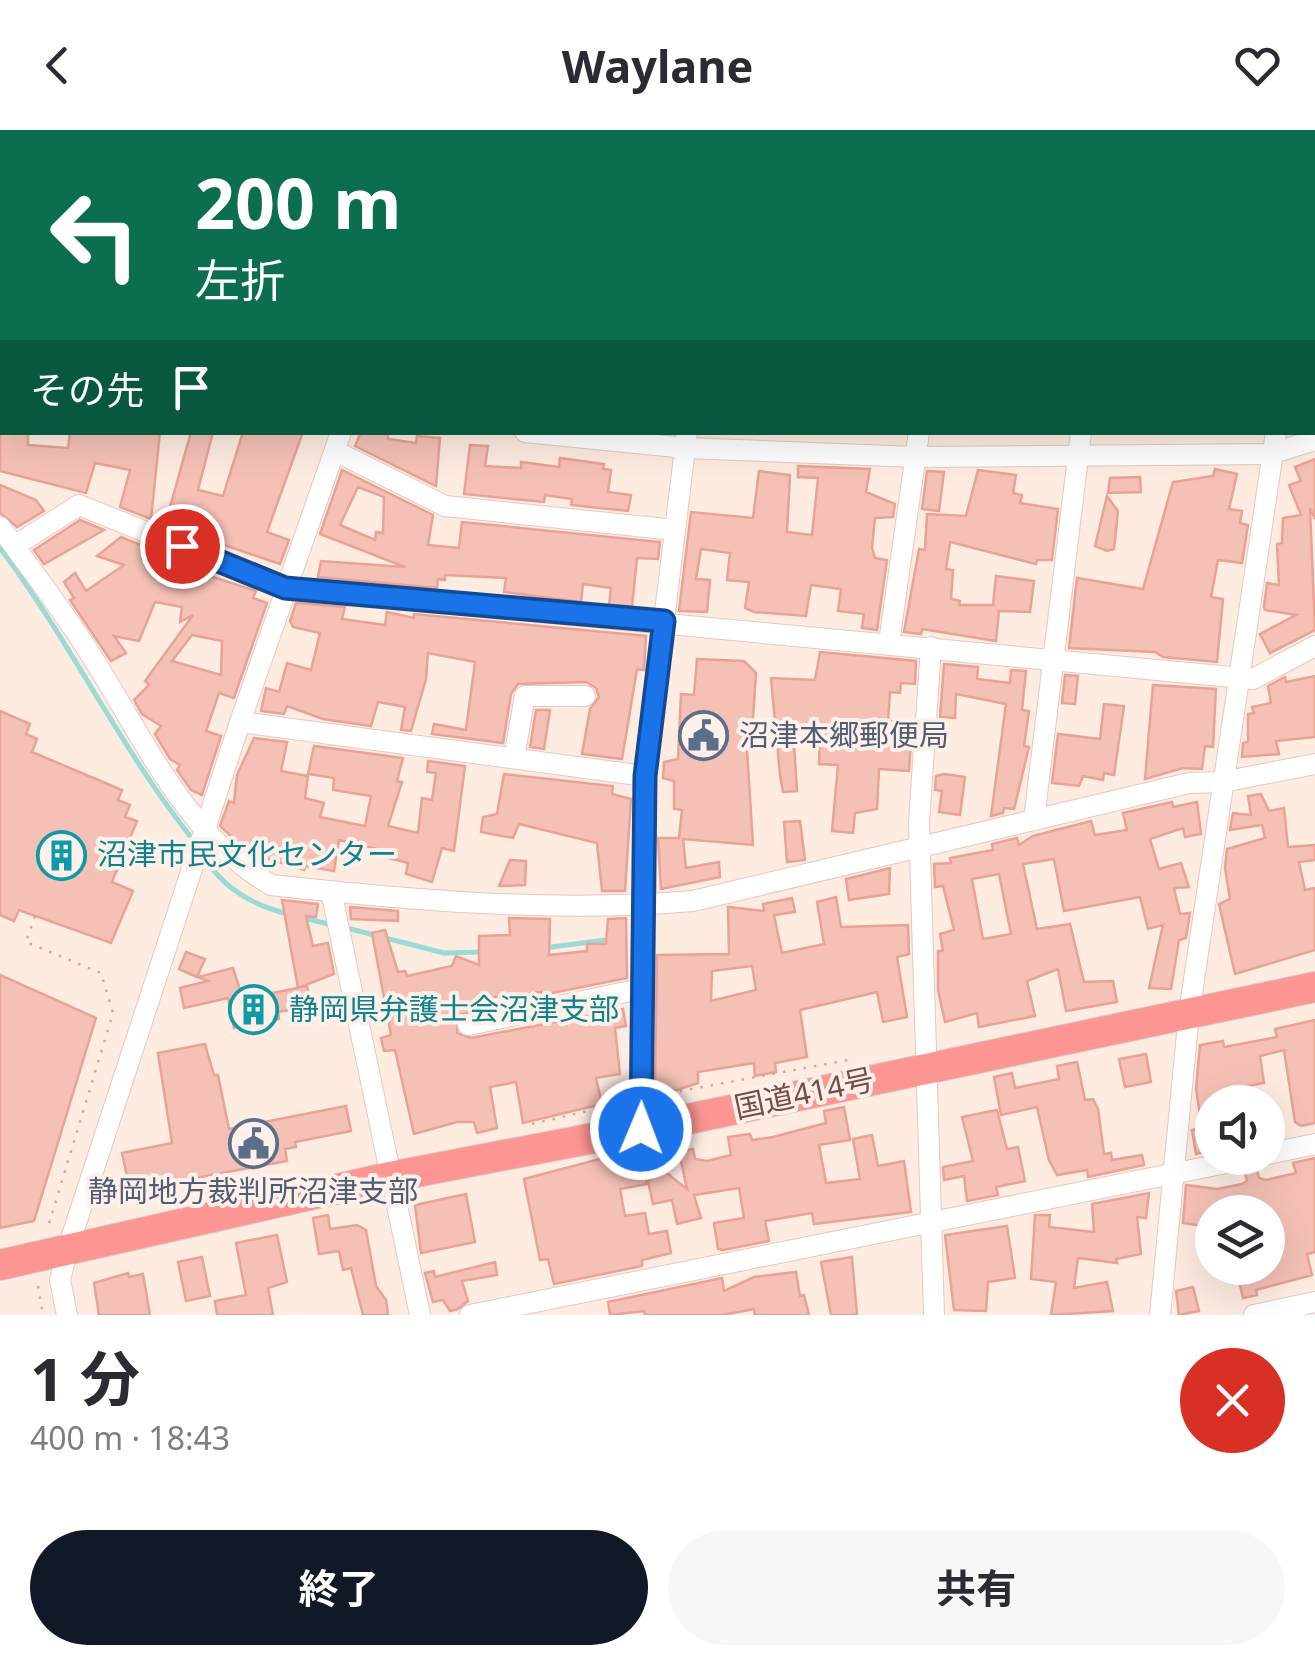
<!DOCTYPE html>
<html lang="ja">
<meta charset="utf-8">
<style>
body{margin:0;font-family:"Noto Sans","Noto Sans JP",sans-serif;background:#f7f7f7;color:#2b2b33;height:100vh;display:flex;flex-direction:column;font-size:38px;white-space:nowrap}
*{box-sizing:border-box;margin:0}
p{font-size:32px;color:#7c7c81}
.icon{flex:none;width:55px;height:55px;fill:none;stroke:currentColor;stroke-width:2;stroke-linecap:round;stroke-linejoin:round}
.map{position:relative;height:1185px;overflow:hidden}
.drawer{display:flex;flex-direction:column;background:#fff;flex:1}
.drawer>*{flex:none}
.top-card{position:absolute;left:0px;top:0px;width:1315px;height:305px;box-shadow:0 10px 40px #0002;background:#0b6e4f;color:#fff;overflow:hidden}
.tools{position:absolute;left:1195px;top:955px;display:grid;gap:20px}
.tools a{display:grid;place-items:center;width:90px;height:90px;border-radius:50%;background:#fff;box-shadow:0 10px 40px #0002;font-size:50px}
.pin{position:absolute;display:grid;place-items:center;width:85px;height:85px;color:#fff;margin:-42px;border:5px solid #fff;border-radius:50%;box-shadow:0 2px 10px #0007}
.me{position:absolute;width:110px;margin:-55px;rotate:1deg;stroke-linejoin:round;filter:drop-shadow(0 0 8px #0008)}
.turn{display:flex;align-items:center;gap:35px;height:210px;padding:0 30px;font-size:45px}
.turn .icon{width:130px;height:130px;stroke-width:2.5}
.turn b{display:block;font-size:70px;line-height:85px}
.then{display:flex;align-items:center;height:95px;padding:0 30px;background:#0003;gap:20px;font-size:38px}
.round{display:grid;place-items:center;flex:none;width:105px;height:105px;border-radius:52px;background:#f7f7f7}
.overview{display:flex;align-items:center;justify-content:space-between;height:170px;padding:0 30px}
h1{font-size:60px;font-weight:700;line-height:75px}
.button{display:flex;gap:20px;margin-top:auto;padding:20px 30px}
.button a{flex:1;height:115px;border-radius:60px;background:#111827;color:#fff;font-size:40px;font-weight:700;line-height:115px;text-align:center}
.button a+a{background:#f7f7f7;color:#2b2b33}
header{display:flex;justify-content:space-between;align-items:center;height:130px;padding:0 30px;background:#fff;font-size:45px;font-weight:700}
.map>svg:first-child{display:block}
.lines{fill:none;stroke-linecap:round;stroke-linejoin:round}
.stream{stroke:#9adbd6;stroke-width:5}
.building{fill:#f5c1b7;stroke:#e9a296;stroke-width:2.5;fill-rule:evenodd}
.minor-casing{stroke:#e5c8bf;stroke-width:22}
.highway-casing{stroke:#d9cdcb;stroke-width:32}
.path{stroke:#daa49a;stroke-width:2.5;stroke-dasharray:2.5 8;stroke-linecap:butt}
.minor{stroke:#fff;stroke-width:20}
.highway{stroke:#fd9693;stroke-width:30}
.route-casing{stroke:#114b97;stroke-width:25}
.route{stroke:#1a73e8;stroke-width:18}
.labels{text-anchor:middle;stroke-width:8;stroke-linejoin:round;paint-order:stroke}
.service-label{font-size:30px;fill:#4e5e75;stroke:#fff1e9;text-anchor:start}
.culture-label{font-size:30px;fill:#0d838f;stroke:#fff1e9;text-anchor:start}
.street-label{font-size:30px;fill:#774c46;stroke:#fff1e9}
</style>
<header><svg class="icon" aria-label="back" viewBox="0 0 24 24"><path d="M15 5l-7 7 7 7"/></svg>Waylane<svg class="icon" aria-label="heart" viewBox="0 0 24 24"><path d="M12 20l-8-8c-3-5 5-10 8-4 3-6 11-1 8 4z"/></svg></header>
<div class="map">
<svg width="1315" height="1185" viewBox="0 0 1315 1185">
<rect width="100%" height="100%" fill="#feece1"/>
<g class="lines">
<g class="stream">
<path d="M0,418C71,512 121,620 194,711"/>
<path d="M203,724C221,758 252,775 288,784"/>
<polyline points="304,788 332,795"/>
<polyline points="343,797 444,823 484,822"/>
<polyline points="544,818 613,809"/>
</g>
</g>
<g class="building">
<polygon points="0,302 28,302 28,315 68,318 70,302 160,302 151,389 120,377 130,340 95,333 86,363 0,341"/>
<polygon points="191,302 213,302 198,360 223,366 243,302 303,302 267,402 289,410 280,434 165,395"/>
<polygon points="361,302 388,302 388,309 416,313 417,306 440,308 436,356 355,316"/>
<polygon points="470,315 488,316 485,336 521,338 521,332 559,337 560,328 604,334 603,339 611,340 608,362 631,365 628,381 571,375 572,369 545,365 544,372 464,364"/>
<polygon points="1315,329 1315,389 1310,378 1315,500 1270,523 1260,504 1296,485 1265,480 1264,476 1267,453 1279,455 1277,414 1282,413 1283,388 1301,385 1289,355 1301,351 1295,337"/>
<polygon points="798,336 870,339 866,362 895,374 893,387 875,388 872,418 875,428 887,430 877,500 862,498 864,484 838,481 841,459 811,455 806,486 754,482 745,478 749,452 727,450 730,423 701,419 696,449 710,450 707,482 679,481 691,382 753,388 759,341 790,345 787,402 812,405 818,348 798,347"/>
<polygon points="1215,339 1237,344 1229,379 1242,381 1240,393 1248,395 1242,433 1218,430 1211,467 1223,469 1217,532 1163,527 1155,522 1069,518 1077,448 1143,459 1173,352 1213,346"/>
<path d="M342,340L433,385L428,415L459,418L462,392L660,412L658,429L637,428L632,477L609,475L611,458L583,454L581,472L504,462L506,448L445,445V450L438,449L437,458L318,447L321,431L405,437L320,404ZM358,357L384,367L383,403L376,402L375,410L340,395Z"/>
<polygon points="978,340 1016,345 1013,363 1022,365 1020,373 1058,379 1052,430 1037,430 1036,434 950,412 946,439 953,440 951,469 960,471 959,475 993,475 996,446 1034,451 1030,482 999,481 996,511 922,499 921,504 904,502 919,419 925,420 927,384 966,386"/>
<polygon points="927,341 944,342 939,381 922,379"/>
<polygon points="1140,347 1141,362 1108,363 1110,348"/>
<polygon points="0,355 36,370 44,381 17,397 0,383"/>
<polygon points="1107,366 1118,381 1114,419 1107,421 1095,416"/>
<polygon points="80,390 104,400 44,434 34,420"/>
<path d="M121,407L207,442V445L256,461L253,468L267,473L234,568L219,563L206,601L221,606L202,665L191,660L177,640L180,635L170,629L155,604L161,596L142,584L134,570L149,555L145,551L193,485L180,492L182,477L155,472L139,511L114,506L126,523L111,531L70,470L74,468L64,452L75,443L86,461L124,435L97,426ZM192,505L222,511L221,545L172,531Z"/>
<polygon points="296,473 345,477 342,489 385,495 387,482 414,488 414,484 646,506 644,540 637,539 622,629 582,624 590,579 599,567 596,558 586,552 518,554 511,564 503,613 432,604 434,594 466,600 475,532 428,523 426,549 411,601 401,600 405,577 378,572 371,596 323,589 287,576 284,584 261,581 266,558 279,562 287,533 311,540 320,503 293,497 290,491"/>
<polygon points="820,522 916,531 915,554 901,553 900,563 890,562 888,591 912,592 909,641 879,639 877,679 855,683 853,703 832,701 838,635 819,634 820,597 793,597 797,661 783,662 780,645 771,548 815,550"/>
<polygon points="697,529 744,531 756,543 751,619 747,619 753,715 683,709 686,738 719,732 720,747 661,759 658,708 679,708 682,680 674,679 674,651 663,648 664,632 678,629 681,564 694,565"/>
<polygon points="944,534 978,537 977,549 1010,553 1011,540 1026,541 1022,580 1029,581 1024,616 1029,617 1014,679 1004,678 1003,683 991,686 1006,574 956,564 955,588 940,587"/>
<polygon points="1065,545 1078,546 1075,574 1062,573"/>
<polygon points="1315,546 1315,607 1276,611 1279,624 1242,627 1243,613 1248,612 1248,584 1254,583 1252,577 1271,573 1268,556 1285,547 1286,552"/>
<polygon points="1153,555 1216,559 1213,617 1205,616 1202,639 1183,638 1145,649"/>
<polygon points="1104,574 1124,576 1114,645 1104,643 1103,650 1083,646 1079,656 1052,653 1058,604 1100,609"/>
<polygon points="536,580 550,580 544,619 530,617"/>
<polygon points="0,581 30,594 26,604 37,609 32,622 122,660 118,670 130,675 125,687 137,691 112,752 133,761 111,813 19,780 14,791 0,785"/>
<polygon points="254,608 287,612 281,641 308,646 305,668 324,673 320,687 365,696 371,666 333,660 334,648 308,644 314,616 403,628 397,651 402,652 388,696 418,703 422,668 432,670 436,643 427,642 428,631 465,636 454,721 442,718 432,752 406,744 408,733 389,728 390,722 339,710 334,741 306,736 304,740 249,723 220,696 229,671 234,673 237,645"/>
<polygon points="504,644 613,656 612,664 631,669 625,761 602,761 597,713 519,694 513,708 481,702 483,687 497,684"/>
<polygon points="944,644 965,647 960,685 939,682 942,661 935,660 936,646"/>
<polygon points="1261,664 1269,681 1284,678 1288,717 1315,715 1315,730 1299,732 1305,760 1315,758 1315,820 1235,844 1219,774 1230,769 1225,738 1227,719 1265,708 1262,695 1230,700 1233,683 1251,685 1248,666"/>
<path d="M1172,672L1173,677L1197,672L1201,704L1185,707L1183,698L1150,709L1159,739L1181,733L1189,757L1174,758L1180,784L1190,783L1186,808L1179,810L1171,859L1149,858L1163,795L1148,799L1140,767L1064,781L1054,729L1023,734L1037,799L1070,794L1084,852L1113,851L1117,872L1066,881L1058,839L1027,851L1035,886L979,897L977,883L945,892L938,860V821H943L940,804L954,800L943,756L935,757L934,734L951,733L950,728L993,720L992,714L1017,708L1019,715L1033,706L1091,691L1095,705L1127,700L1123,683ZM999,744L1011,804L983,809L972,749Z"/>
<polygon points="800,691 805,730 787,732 784,692"/>
<polygon points="510,730 526,731 525,755 499,756"/>
<polygon points="890,738 889,764 849,770 846,749"/>
<path d="M836,767L841,797L908,795L909,824L897,827L907,887L883,892L877,862L800,880L807,927L775,933L776,942L755,946L754,933L698,942V953L677,960L655,959L657,825L729,824L728,777L764,781L763,774L792,768L795,782L774,785L782,823L824,814L817,772ZM752,836L756,860L711,871L712,841Z"/>
<polygon points="282,770 318,774 316,787 306,786 313,816 328,813 334,844 298,858"/>
<polygon points="350,777 398,781 398,791 351,789"/>
<polygon points="509,788 550,789 549,825 587,821 587,814 606,814 608,789 626,788 627,848 542,865 542,862 484,868 486,877 458,886 457,903 471,908 623,879 626,896 615,898 620,944 596,948 602,974 523,993 516,952 490,957 497,998 477,1003 474,992 457,992 414,1004 395,920 384,921 381,908 391,905 372,803 385,800 398,842 405,841 407,846 452,836 456,826 479,835 479,806 510,805"/>
<polygon points="186,822 205,829 197,847 179,839"/>
<polygon points="233,838 243,869 307,856 311,876 278,882 279,889 234,898 228,868 184,878 180,858 208,851 198,847"/>
<polygon points="0,845 96,888 34,1091 0,1098"/>
<polygon points="1315,890 1315,993 1301,996 1295,992 1284,920 1260,926 1264,953 1231,959 1234,972 1212,972 1212,1020 1196,1024 1192,1000 1202,998 1196,959 1200,915 1223,911 1224,917 1277,907 1275,899"/>
<polygon points="205,914 214,945 218,945 229,999 346,976 351,1001 295,1012 296,1017 285,1019 287,1031 130,1060 122,1023 172,1013 158,923"/>
<polygon points="1146,924 1151,952 1125,957 1119,929"/>
<polygon points="1077,932 1085,970 1093,969 1098,979 1104,1024 1111,1023 1112,1030 1142,1025 1144,1035 1088,1047 1087,1040 1057,1045 1049,1030 1037,977 1001,985 994,947 1012,943 1015,958 1059,949 1057,936"/>
<polygon points="844,977 850,1010 819,1015 826,1053 860,1049 853,1009 872,1005 878,1036 904,1031 911,1082 814,1094 812,1083 765,1091 769,1111 723,1120 718,1119 714,1093 744,1088 739,1058 694,1065 701,1088 677,1094 672,1070 653,1074 648,1051 663,1040 687,1059 679,1022 693,1019 695,1029 707,1031 731,1025 728,1007 750,1004 752,1010 773,1007 826,993 824,981"/>
<polygon points="997,980 1007,1019 1018,1017 1025,1051 996,1057 998,1065 967,1071 964,1046 944,1050 943,1037 973,1031 962,987"/>
<polygon points="638,1019 647,1054 620,1059 625,1086 645,1083 649,1104 667,1101 671,1123 642,1130 642,1136 554,1154 548,1129 540,1130 524,1049"/>
<polygon points="1315,1028 1315,1122 1307,1124 1312,1145 1256,1160 1257,1165 1243,1168 1236,1138 1268,1138 1268,1082 1209,1082 1205,1083 1203,1096 1183,1093 1186,1055 1217,1059 1242,1054 1247,1051 1245,1043 1257,1040 1259,1048 1266,1050 1296,1043 1293,1033"/>
<polygon points="1149,1063 1146,1088 1137,1087 1141,1124 1116,1129 1117,1133 1078,1128 1074,1158 1107,1152 1113,1181 1051,1185 1056,1152 1031,1149 1035,1085 1050,1085 1049,1097 1094,1102 1092,1074"/>
<polygon points="466,1064 475,1112 421,1123 415,1075"/>
<polygon points="328,1085 330,1099 357,1095 366,1100 376,1156 386,1170 388,1185 363,1185 351,1138 343,1140 339,1121 319,1124 313,1088"/>
<polygon points="1007,1096 1015,1148 988,1152 986,1181 954,1180 945,1105"/>
<polygon points="277,1105 287,1152 268,1158 273,1185 217,1185 215,1171 246,1165 236,1113"/>
<polygon points="202,1127 210,1166 186,1171 178,1132"/>
<polygon points="852,1127 857,1185 831,1185 821,1132"/>
<polygon points="495,1132 497,1145 462,1151 468,1171 458,1179 450,1181 443,1170 433,1172 425,1143 434,1141 435,1147"/>
<polygon points="796,1142 800,1166 804,1165 809,1185 755,1185 754,1179 723,1185 645,1185 644,1181 610,1185 608,1172 722,1148 724,1161 754,1147"/>
<polygon points="128,1143 129,1147 143,1144 150,1185 99,1185 94,1153"/>
<polygon points="1193,1157 1199,1181 1179,1185 1176,1161"/>
</g>
<g class="lines">
<defs>
<g id="minor">
<polyline points="979,0 989,2"/>
<polyline points="141,2 142,0"/>
<polyline points="317,2 318,0"/>
<polyline points="444,2 444,0"/>
<polyline points="567,2 567,0"/>
<polyline points="723,2 723,0"/>
<polyline points="1007,2 1007,0"/>
<polyline points="1122,2 1123,0"/>
<polyline points="1298,2 1299,0"/>
<polyline points="0,86 2,87"/>
<polyline points="1312,162 1315,163"/>
<polyline points="1312,188 1315,181"/>
<polyline points="0,243 2,243"/>
<polyline points="525,302 686,318 916,327 1270,324 1315,310"/>
<polyline points="335,321 445,376 675,400"/>
<path d="M0,397C30,438 62,479 89,522C141,603 185,705 271,755C409,770 554,783 693,771L1189,653L1222,652L1315,634"/>
<polyline points="16,415 79,375 285,458 1253,549 1315,516"/>
<polyline points="889,513 919,302"/>
<polyline points="931,517 919,692 934,1185"/>
<polyline points="240,592 645,646"/>
<polyline points="514,627 525,566 585,566"/>
<polyline points="1034,689 1081,302"/>
<polyline points="331,761 420,1185"/>
<polyline points="468,895 640,859"/>
<polyline points="641,999 645,646 687,302"/>
<polyline points="1268,1024 1315,1014"/>
<polyline points="67,1185 60,1150 67,1121 240,592 341,302"/>
<polyline points="470,1185 1251,1028"/>
<polyline points="1160,1185 1189,883 1276,302"/>
<polyline points="1254,1185 1315,1172"/>
</g>
<polyline id="highway" points="0,1135 390,1047 641,999 1315,857"/>
</defs>
<use href="#minor" class="minor-casing"/>
<use href="#highway" class="highway-casing"/>
<g class="path">
<polyline points="35,786 26,812 101,843 113,883 48,1097"/>
<polyline points="659,965 848,930"/>
<polyline points="532,994 622,973"/>
<polyline points="38,1156 43,1185"/>
</g>
<use href="#minor" class="minor"/>
<use href="#highway" class="highway"/>
</g>
<g class="lines">
<defs>
<polyline id="route" points="182,416 285,458 664,491 645,646 641,999"/>
</defs>
<use href="#route" class="route-casing"/>
<use href="#route" class="route"/>
</g>
<defs>
<symbol id="civic-ring" viewBox="-11 -11 22 22"><circle r="9.5" fill="#fff1e9" stroke="#5c6f8a" stroke-width="1.5"/><path d="M-.6-6.5H3V-4.5H.6V-3L4-1V1h2V6H-6V1h2V-1L-.6-3ZM-1.2 2.5V6h2.4V2.5Z" fill="#5c6f8a"/></symbol>
<symbol id="building-ring" viewBox="-11 -11 22 22"><circle r="9.5" fill="#fff1e9" stroke="#0f9aa8" stroke-width="1.5"/><path d="M-4-6H4V6H1V3H-1V6H-4ZM-2.5-4.3h1.7v1.8h-1.7ZM.8-4.3h1.7v1.8H.8ZM-2.5-1h1.7V.8h-1.7ZM.8-1h1.7V.8H.8Z" fill="#0f9aa8"/></symbol>
</defs>
<g fill-rule="evenodd">
<use href="#civic-ring" x="676" y="578" width="55" height="55"/>
<use href="#building-ring" x="34" y="698" width="55" height="55"/>
<use href="#building-ring" x="226" y="852" width="55" height="55"/>
<use href="#civic-ring" x="226" y="986" width="55" height="55"/>
</g>
<g class="labels">
<g class="service-label">
<text x="739" y="616">沼津本郷郵便局</text>
<text x="253" y="1072" text-anchor="middle">静岡地方裁判所沼津支部</text>
</g>
<g class="culture-label">
<text x="97" y="735">沼津市民文化センター</text>
<text x="289" y="890">静岡県弁護士会沼津支部</text>
</g>
<g class="street-label">
<text transform="translate(804 964) rotate(-12)" y="10">国道414号</text>
</g>
</g>
</svg>
<div class="tools">
<a><svg class="icon" aria-label="sound" viewBox="0 0 24 24"><path d="M4 9h4l5-4v14l-5-4H4zM17 9q2 3 0 6"/></svg></a>
<a><svg class="icon" aria-label="layers" viewBox="0 0 24 24"><path d="M12 4l9 5-9 5-9-5zM3 14l9 5 9-5"/></svg></a>
</div>
<div class="pin" style="left:182px;top:416px;background:#d93025"><svg class="icon" aria-label="arrive" viewBox="0 0 24 24"><path d="M6 21V4h12l-3 4 3 4H6"/></svg></div>
<svg class="me" style="left:641px;top:999px" viewBox="-20 -20 40 40"><circle r="17" fill="#1a73e8" stroke="#fff" stroke-width="3"/><path d="M0-11L8 9 0 5-8 9z" fill="#fff"/></svg>
<div class="top-card">
<div class="turn"><svg class="icon" aria-label="left" viewBox="0 0 24 24"><path d="M17 20v-9H6M10 6l-5 5 5 5"/></svg><div><b>200 m</b>左折</div></div>
<div class="then">その先<svg class="icon" aria-label="arrive" viewBox="0 0 24 24"><path d="M6 21V4h12l-3 4 3 4H6"/></svg></div>
</div>
</div>
<section class="drawer">
<div class="overview"><div><h1>1 分</h1><p>400 m · 18:43</p></div><a class="round" style="background:#d93025;color:#fff"><svg class="icon" aria-label="close" viewBox="0 0 24 24"><path d="M6 6l12 12M18 6L6 18"/></svg></a></div>
<div class="button"><a>終了</a><a>共有</a></div>
</section>
